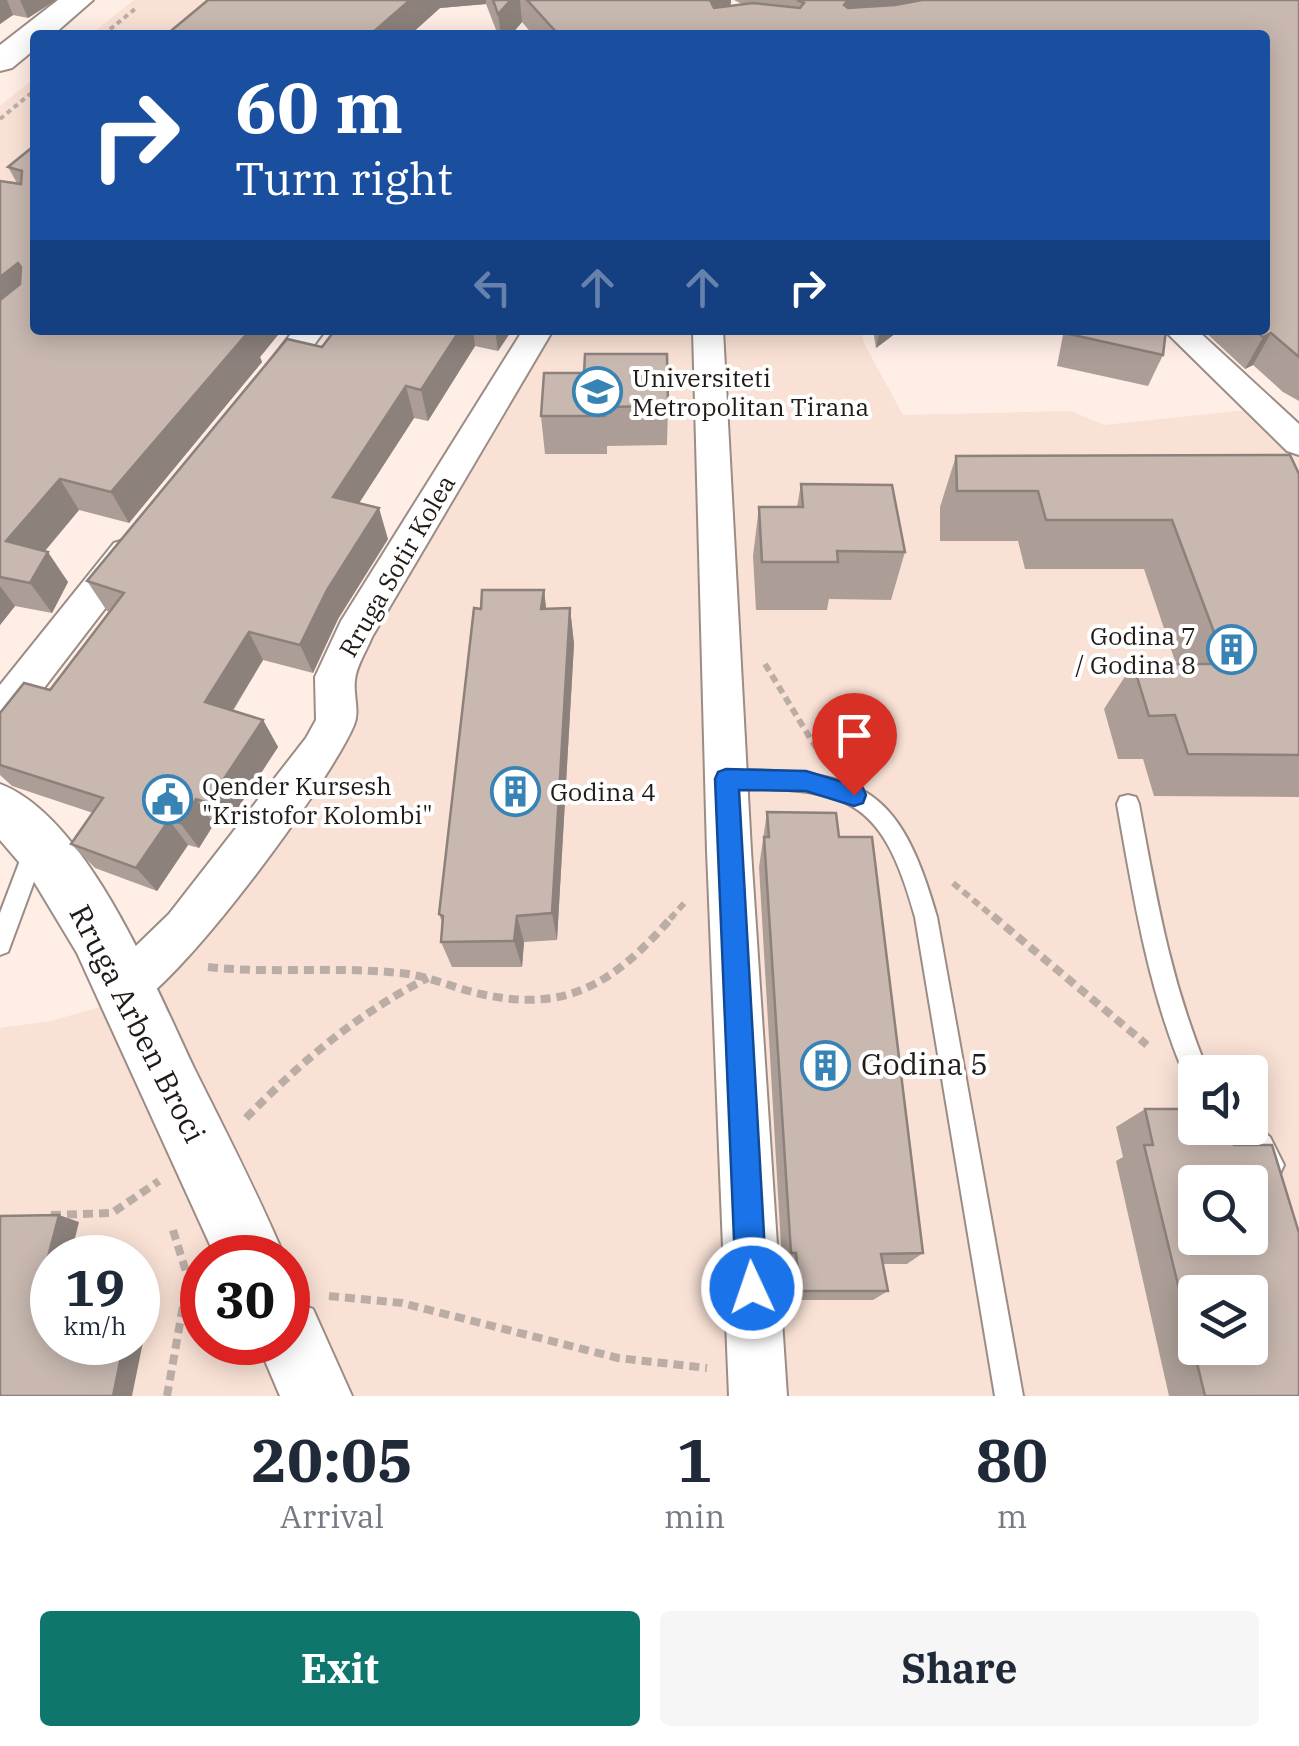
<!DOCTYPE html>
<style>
body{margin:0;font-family:"IBM Plex Serif",serif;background:#f6f6f7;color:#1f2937;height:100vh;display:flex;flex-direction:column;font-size:38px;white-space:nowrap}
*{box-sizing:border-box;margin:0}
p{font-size:32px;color:#747a83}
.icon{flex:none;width:55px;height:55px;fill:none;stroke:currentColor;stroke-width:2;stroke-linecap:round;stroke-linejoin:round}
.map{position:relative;height:1396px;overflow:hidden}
.sheet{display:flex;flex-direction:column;background:#fff;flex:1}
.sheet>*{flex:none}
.guide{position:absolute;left:30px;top:30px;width:1240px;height:305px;border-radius:10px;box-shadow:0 5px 25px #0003;background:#1a4fa0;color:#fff;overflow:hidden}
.fabs{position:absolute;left:1178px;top:1055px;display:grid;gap:20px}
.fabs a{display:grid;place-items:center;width:90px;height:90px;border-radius:10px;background:#fff;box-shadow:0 5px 25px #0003;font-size:50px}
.speed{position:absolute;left:30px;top:1235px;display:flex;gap:20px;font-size:50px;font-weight:700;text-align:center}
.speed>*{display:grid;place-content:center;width:130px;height:130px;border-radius:50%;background:#fff;box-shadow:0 5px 25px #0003;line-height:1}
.speed small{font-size:25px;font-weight:400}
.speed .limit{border:15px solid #d22;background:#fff;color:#111}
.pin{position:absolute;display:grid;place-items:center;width:85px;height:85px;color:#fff;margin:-102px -42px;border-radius:50% 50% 50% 0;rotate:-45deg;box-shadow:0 0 10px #0007}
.pin .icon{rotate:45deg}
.me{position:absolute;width:110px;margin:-55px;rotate:357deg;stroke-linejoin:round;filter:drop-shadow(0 0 8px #0008)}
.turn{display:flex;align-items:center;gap:35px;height:210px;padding:0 40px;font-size:45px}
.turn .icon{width:130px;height:130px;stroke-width:2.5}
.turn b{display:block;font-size:70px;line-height:85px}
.lanes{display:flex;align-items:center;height:95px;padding:0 40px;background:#0003;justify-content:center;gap:50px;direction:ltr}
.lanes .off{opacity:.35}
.eta{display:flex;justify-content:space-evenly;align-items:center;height:170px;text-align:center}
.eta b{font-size:60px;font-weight:700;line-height:70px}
.cta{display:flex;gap:20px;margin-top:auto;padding:20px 40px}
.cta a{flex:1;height:115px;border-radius:10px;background:#0f766e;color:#fff;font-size:40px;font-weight:700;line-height:115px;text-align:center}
.cta a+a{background:#f6f6f7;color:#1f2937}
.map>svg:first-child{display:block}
.built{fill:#f9e1d5;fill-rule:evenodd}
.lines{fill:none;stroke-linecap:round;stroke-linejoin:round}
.service-casing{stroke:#9b8c85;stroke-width:4}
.minor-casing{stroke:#9b8c85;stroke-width:4}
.tertiary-casing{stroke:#9b8c85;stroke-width:4}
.primary-casing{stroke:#9b8c85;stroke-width:4}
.path-far2{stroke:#bbada6;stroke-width:4;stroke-dasharray:5 4;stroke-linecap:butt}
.path-far1{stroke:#bbada6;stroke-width:6;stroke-dasharray:8 5;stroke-linecap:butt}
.path{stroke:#bbada6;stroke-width:8;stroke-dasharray:10 6;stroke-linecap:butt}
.service{fill:#fff;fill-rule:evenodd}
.minor{fill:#fff;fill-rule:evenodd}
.tertiary{fill:#fff;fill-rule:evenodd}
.primary{fill:#fff;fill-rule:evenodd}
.wall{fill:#ac9e97}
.shaded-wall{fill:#8c817b}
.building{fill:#c8b8b0;stroke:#8c817b;stroke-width:2.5;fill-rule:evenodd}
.route{fill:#1a73e8;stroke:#114b97;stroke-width:2.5}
.labels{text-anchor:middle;stroke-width:8;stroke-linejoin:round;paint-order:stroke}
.poi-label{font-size:25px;fill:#211b18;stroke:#fff;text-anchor:start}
.street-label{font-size:25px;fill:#211b18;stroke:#fff}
.near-street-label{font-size:30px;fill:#211b18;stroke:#fff}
.near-poi-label{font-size:30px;fill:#211b18;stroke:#fff;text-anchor:start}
</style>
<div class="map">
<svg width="1299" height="1396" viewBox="0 0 1299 1396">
<rect width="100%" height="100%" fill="#ffeee6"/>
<g class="built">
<polygon points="134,0 337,0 351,35 90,35"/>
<polygon points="35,78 35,202 0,195 0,106"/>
<path d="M551,330H861L864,343L903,415L1071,411L1104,425L1255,409L1299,454V1396H0V1028L51,1021L121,1001L158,970L345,682ZM1195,1072H1250V1128H1195ZM1195,1182H1250V1238H1195ZM52,1258H138V1342H52ZM202,1258H288V1342H202ZM1195,1292H1250V1348H1195Z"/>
</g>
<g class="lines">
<defs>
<g id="service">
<path d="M726,770C860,770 899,783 937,917L1023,1396H995L915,917C881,794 846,789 726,788L719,785L715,779L719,773Z"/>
<path d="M1128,795L1136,797L1139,804C1157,901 1170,980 1208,1072H1195V1084L1187,1081C1148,992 1134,899 1117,804L1120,797Z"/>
<polygon points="35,839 43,842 46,849 8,952 0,955 0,913 27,842"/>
<path d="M1250,1119L1270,1137L1284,1165L1280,1174L1271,1178L1262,1174C1253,1157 1235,1144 1230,1128H1250Z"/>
</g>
<g id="minor">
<polygon points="294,330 325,330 278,394 267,397 256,394 251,386"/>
<path d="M523,330H553L372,637C367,650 356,666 355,680C353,695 360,711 354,725C331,781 177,991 125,1012L108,1005L101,989L108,973L169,914L306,738L316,720L315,677L341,621Z"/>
<polygon points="693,330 723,330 751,851 787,1396 729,1396 707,851"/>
<polygon points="1164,330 1197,330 1299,424 1299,455 1287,451"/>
<polygon points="127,539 140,543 145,553 140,563 14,727 0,732 0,685 114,543"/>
</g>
<g id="tertiary">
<path d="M0,784C88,817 156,989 195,1070C226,1132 258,1194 285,1258H216L77,953L30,875L0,840Z"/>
<polygon points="288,1299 313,1309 352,1396 280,1396 257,1342 288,1342"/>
</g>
<polygon id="primary" points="58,0 93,0 53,35 35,35 35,49 12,68 0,71 0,45"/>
</defs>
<use href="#service" class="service-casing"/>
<use href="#minor" class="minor-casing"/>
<use href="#tertiary" class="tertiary-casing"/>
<use href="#primary" class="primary-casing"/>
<g class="path-far2">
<polyline points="103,35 135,9"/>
<polyline points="0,119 35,90"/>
</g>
<g class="path-far1">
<polyline points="765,664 818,751"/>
<polyline points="953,883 996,919"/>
<polyline points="670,919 687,900"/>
</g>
<g class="path">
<polyline points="993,916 1147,1045"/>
<path d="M208,967C272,974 336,966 399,973C427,975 453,988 481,994C569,1014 616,981 673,916"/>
<path d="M246,1118C301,1062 358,1013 428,978"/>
<polyline points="51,1215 112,1213 159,1181"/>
<polyline points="329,1296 402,1303 618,1358 707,1368"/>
<polyline points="167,1396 188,1278 172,1227"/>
</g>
<use href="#service" class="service"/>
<use href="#minor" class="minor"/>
<use href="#tertiary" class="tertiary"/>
<use href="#primary" class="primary"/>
</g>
<g class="wall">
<polygon points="0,0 56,0 28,18 13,15 0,24"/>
<polygon points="208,0 731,0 730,6 742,4 734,0 1299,0 1299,401 1283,392 1253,365 1245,369 1203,330 1265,330 1265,35 533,35 522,22 511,35 498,35 486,4 440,8 410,35 166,35"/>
<polygon points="35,145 35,330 282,330 260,357 262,362 129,523 79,510 45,551 68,582 52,613 15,606 0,625 0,181 17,183 8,167"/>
<polygon points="335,330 512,330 498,351 475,346 428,421 414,418 359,503 388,539 338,619 313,673 263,660 233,711 263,720 278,747 225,828 214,824 199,848 188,845 157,891 95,868 71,844 93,813 12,786 0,775 0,713 50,690 110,612 107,611 87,581 322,347"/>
<polygon points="873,330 900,330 876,348"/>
<polygon points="1064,330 1166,330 1163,355 1148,386 1057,366"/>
<polygon points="544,373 668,406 667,445 607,446 607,454 545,454 541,416"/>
<polygon points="956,456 1299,474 1299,797 1154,796 1143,759 1118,759 1104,709 1133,664 1176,664 1144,569 1025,569 1018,541 940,541 940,507"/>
<polygon points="801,484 905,552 891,600 829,599 827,610 756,610 753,556 759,507 797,507"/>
<polygon points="544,590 546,609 570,608 574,644 557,940 524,942 522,967 452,967 441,942 442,922 439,914 481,609"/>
<polygon points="767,812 839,837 923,1253 907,1264 883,1264 888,1291 873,1300 791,1300 787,1263 782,1263 759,867"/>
<polygon points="1145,1109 1234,1145 1299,1396 1169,1396 1116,1161 1123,1157 1116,1127"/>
</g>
<g class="shaded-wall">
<polygon points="0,0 7,0 13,15 0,24"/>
<polygon points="20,0 56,0 28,18"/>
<polygon points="410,0 486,0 486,4 440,8 410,35 372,35 372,33"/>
<polygon points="511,0 520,0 522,22 511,35 501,35 498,14"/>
<polygon points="718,0 731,0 729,26 710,33 711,2"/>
<polygon points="848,0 964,0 847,26 844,5"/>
<polygon points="18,263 35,295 0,324 0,277"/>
<polygon points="245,330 282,330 260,357 262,362 129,523 111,492"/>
<polygon points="460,330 473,330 475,346 428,421 421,390"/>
<polygon points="495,330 512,330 498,351"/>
<polygon points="880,330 900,330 876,348"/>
<polygon points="1271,333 1253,365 1245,369 1263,337"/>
<polygon points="406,386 414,418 343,528 333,497"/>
<polygon points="60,479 79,510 28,571 6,541"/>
<polygon points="379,508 388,539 338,619 313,673 300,645 327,590"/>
<polygon points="48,552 68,582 52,613 30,583"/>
<polygon points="0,586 15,606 0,625"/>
<polygon points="544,590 548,626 541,609"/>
<polygon points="570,608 574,644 557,940 552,913"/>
<polygon points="249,632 263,660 221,729 205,702"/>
<polygon points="263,720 278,747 225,828 208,803"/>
<polygon points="196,799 214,824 199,848 180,823"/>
<polygon points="169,820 188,845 157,891 136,868"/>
<polygon points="517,916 524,942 522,967 514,941"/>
<polygon points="59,1215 79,1222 70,1258 52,1258 52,1283 42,1280"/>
<polygon points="138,1278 155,1283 132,1396 113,1396 124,1342 138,1342"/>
</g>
<g class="building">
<polygon points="208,0 410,0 372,33 382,35 166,35"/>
<polygon points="493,0 511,0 498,14"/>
<polygon points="527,0 718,0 711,2 714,8 753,3 800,8 804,3 797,0 848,0 844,5 848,8 895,5 922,0 1299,0 1299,357 1271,333 1263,337 1255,330 1265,330 1265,35 559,35"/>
<polygon points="35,145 35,330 250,330 111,492 60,479 6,541 48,552 30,583 0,577 0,300 20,284 21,267 18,263 0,277 0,181 21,184 22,171 8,167"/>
<polygon points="335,330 460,330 421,390 406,386 333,497 379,508 327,590 300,645 249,632 205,702 263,720 208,803 196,799 180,823 169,820 136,868 71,844 103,798 0,765 0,713 24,683 50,690 124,593 87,581 287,339 322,347"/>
<polygon points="1070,330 1166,330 1163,355 1069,334"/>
<polygon points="585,354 667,354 668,406 605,407 605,416 541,416 544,373 584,373"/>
<polygon points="1290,455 1299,474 1299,755 1188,754 1175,715 1149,716 1133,664 1226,664 1172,520 1046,520 1038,491 957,491 956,456"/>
<polygon points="801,484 892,485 905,552 837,551 838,562 762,562 759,507 803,507"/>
<polygon points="482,590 544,590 541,609 570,608 552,913 517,916 514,941 441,942 443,916 439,914 474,608 481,609"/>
<polygon points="767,812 836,813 839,837 872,837 923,1253 881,1254 888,1291 800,1291 796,1253 791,1253 764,837 769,837"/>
<path d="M1145,1109H1195V1128H1230L1234,1145H1272L1299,1233V1396H1205L1144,1145H1153ZM1195,1182H1250V1238H1195ZM1195,1292H1250V1348H1195Z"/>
<polygon points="59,1215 42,1280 52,1280 52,1342 124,1342 113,1396 0,1396 0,1216"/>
</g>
<polygon class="route" points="726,769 806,771 863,788 866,795 863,803 854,806 806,791 739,790 767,1288 763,1299 752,1304 741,1299 736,1288 715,779 718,772"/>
<defs>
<symbol id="university-ring" viewBox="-11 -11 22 22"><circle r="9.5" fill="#fff" stroke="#3783b6" stroke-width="1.5"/><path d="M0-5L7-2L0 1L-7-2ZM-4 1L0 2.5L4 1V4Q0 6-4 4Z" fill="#3783b6"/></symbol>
<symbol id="building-ring" viewBox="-11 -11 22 22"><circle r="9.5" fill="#fff" stroke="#3783b6" stroke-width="1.5"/><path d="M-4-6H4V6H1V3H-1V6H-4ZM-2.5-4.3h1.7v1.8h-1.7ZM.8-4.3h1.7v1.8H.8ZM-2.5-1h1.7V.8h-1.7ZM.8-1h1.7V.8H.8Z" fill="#3783b6"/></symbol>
<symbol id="civic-ring" viewBox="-11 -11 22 22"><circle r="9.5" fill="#fff" stroke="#3783b6" stroke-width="1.5"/><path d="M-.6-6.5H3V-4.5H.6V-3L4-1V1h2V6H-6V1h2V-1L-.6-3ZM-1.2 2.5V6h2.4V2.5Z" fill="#3783b6"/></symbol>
</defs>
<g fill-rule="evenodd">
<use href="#university-ring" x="570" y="364" width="55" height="55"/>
<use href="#building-ring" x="1204" y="622" width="55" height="55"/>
<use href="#building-ring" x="488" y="764" width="55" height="55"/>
<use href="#civic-ring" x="140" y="772" width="55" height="55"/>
<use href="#building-ring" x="798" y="1038" width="55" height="55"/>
</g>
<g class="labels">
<g class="poi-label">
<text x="632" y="387">Universiteti<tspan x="632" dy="29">Metropolitan Tirana</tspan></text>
<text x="1196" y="645" text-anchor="end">Godina 7<tspan x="1196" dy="29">/ Godina 8</tspan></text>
<text x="202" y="795">Qender Kursesh<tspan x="202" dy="29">"Kristofor Kolombi"</tspan></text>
<text x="550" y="801">Godina 4</text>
</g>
<g class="street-label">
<text transform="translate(397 566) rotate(-60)" y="9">Rruga Sotir Kolea</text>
</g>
<g class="near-street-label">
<text transform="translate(137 1024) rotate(63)" y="10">Rruga Arben Broci</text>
</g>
<g class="near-poi-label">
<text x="861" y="1075">Godina 5</text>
</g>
</g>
</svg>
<div class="fabs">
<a><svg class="icon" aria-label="sound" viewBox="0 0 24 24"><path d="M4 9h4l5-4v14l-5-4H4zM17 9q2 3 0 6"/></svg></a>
<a><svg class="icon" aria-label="search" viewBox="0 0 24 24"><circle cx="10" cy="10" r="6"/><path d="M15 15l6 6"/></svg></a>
<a><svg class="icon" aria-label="layers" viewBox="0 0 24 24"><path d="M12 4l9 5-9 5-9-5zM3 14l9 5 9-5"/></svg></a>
</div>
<div class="speed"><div>19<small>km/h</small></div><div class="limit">30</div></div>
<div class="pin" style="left:854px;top:795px;background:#d93025"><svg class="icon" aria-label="arrive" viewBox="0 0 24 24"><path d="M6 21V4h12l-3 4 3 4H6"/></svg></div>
<svg class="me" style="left:752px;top:1288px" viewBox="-20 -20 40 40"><circle r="17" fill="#1a73e8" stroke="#fff" stroke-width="3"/><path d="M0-11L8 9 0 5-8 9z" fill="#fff"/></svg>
<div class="guide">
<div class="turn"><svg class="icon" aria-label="right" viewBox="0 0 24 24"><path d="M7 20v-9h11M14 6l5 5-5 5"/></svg><div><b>60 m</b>Turn right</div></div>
<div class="lanes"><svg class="icon off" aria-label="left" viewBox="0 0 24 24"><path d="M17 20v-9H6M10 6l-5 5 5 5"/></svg><svg class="icon off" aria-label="ahead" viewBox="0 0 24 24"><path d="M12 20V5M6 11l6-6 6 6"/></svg><svg class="icon off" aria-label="ahead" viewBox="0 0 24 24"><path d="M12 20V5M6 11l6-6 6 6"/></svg><svg class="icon" aria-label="right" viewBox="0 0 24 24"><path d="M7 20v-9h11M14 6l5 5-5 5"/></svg></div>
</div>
</div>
<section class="sheet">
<div class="eta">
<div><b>20:05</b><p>Arrival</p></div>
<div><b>1</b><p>min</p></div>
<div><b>80</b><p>m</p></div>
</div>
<div class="cta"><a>Exit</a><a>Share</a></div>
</section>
